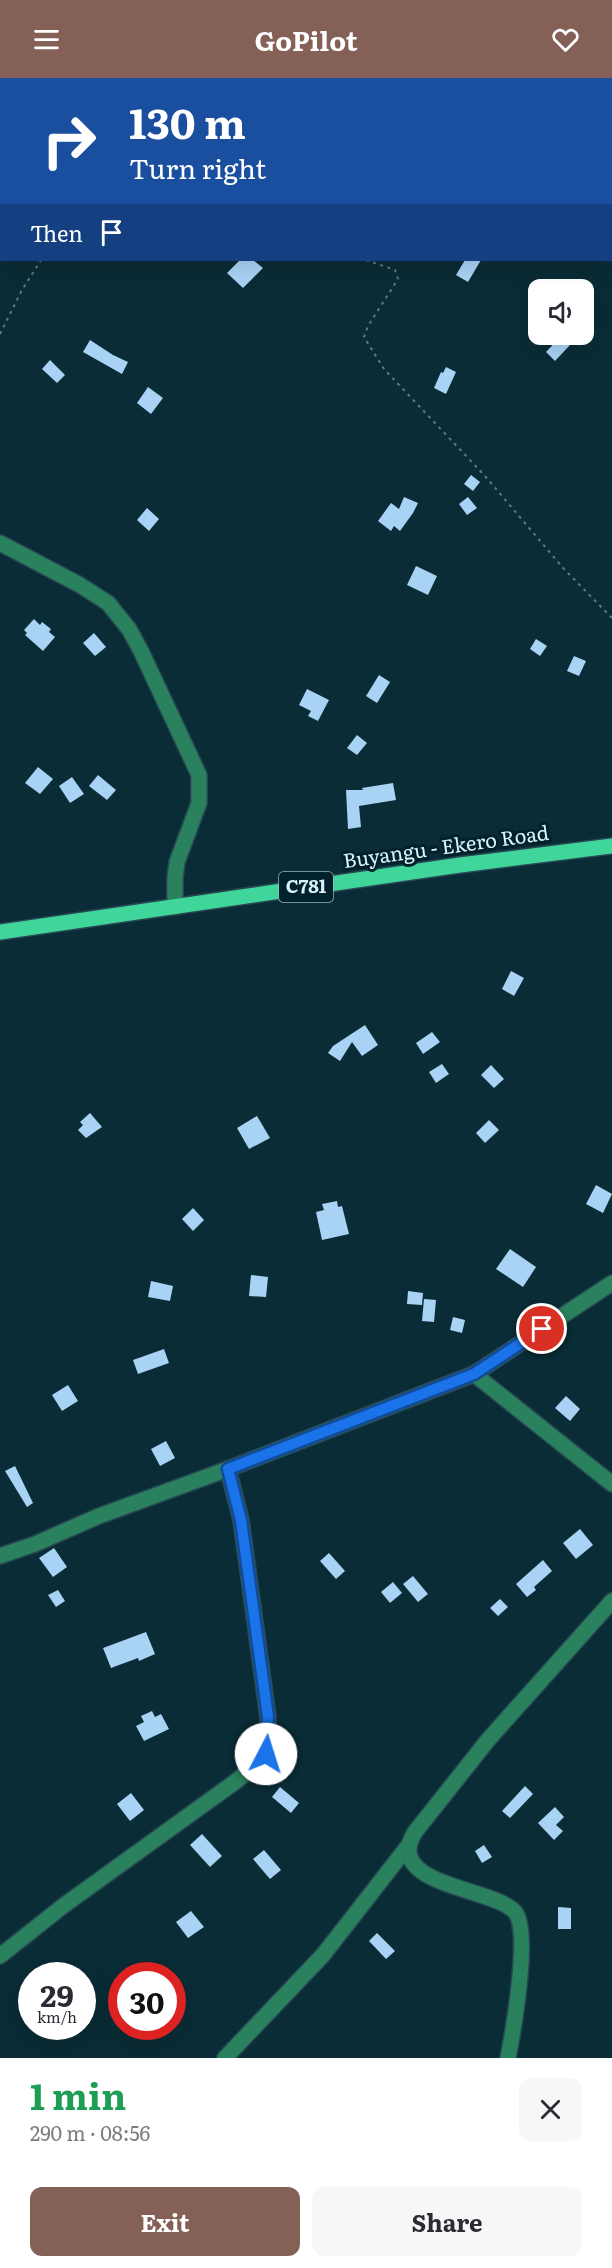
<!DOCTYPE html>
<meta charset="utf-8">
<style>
body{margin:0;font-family:Literata,serif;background:#f7f7f7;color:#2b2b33;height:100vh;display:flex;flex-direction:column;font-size:22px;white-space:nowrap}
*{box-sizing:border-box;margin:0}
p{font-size:20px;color:#7c7c81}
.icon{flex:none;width:33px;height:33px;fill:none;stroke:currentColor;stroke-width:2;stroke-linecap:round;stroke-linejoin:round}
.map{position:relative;height:1980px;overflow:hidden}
.details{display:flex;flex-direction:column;background:#fff;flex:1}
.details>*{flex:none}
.guide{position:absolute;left:0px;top:0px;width:612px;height:183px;box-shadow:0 6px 24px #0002;background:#1a4fa0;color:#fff;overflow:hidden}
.buttons{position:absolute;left:528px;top:201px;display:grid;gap:12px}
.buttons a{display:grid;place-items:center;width:66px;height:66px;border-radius:12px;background:#fff;box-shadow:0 6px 24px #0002;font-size:30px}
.speed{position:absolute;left:18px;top:1884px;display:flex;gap:12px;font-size:30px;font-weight:700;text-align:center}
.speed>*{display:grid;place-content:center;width:78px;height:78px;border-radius:50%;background:#fff;box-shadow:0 6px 24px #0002;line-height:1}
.speed small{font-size:15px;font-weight:400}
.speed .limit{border:9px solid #d22;background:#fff;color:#111}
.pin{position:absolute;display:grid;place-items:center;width:51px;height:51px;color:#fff;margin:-26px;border:3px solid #fff;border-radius:50%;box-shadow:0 2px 6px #0007}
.me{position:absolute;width:66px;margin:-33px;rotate:5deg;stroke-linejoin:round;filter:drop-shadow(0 0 4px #0008)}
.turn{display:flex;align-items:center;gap:21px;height:126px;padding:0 30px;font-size:27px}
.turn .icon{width:78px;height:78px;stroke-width:2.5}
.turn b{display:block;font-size:42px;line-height:51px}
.then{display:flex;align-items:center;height:57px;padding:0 30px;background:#0003;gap:12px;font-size:22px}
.round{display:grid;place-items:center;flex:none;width:63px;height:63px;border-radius:12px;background:#f7f7f7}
.summary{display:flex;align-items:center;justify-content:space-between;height:102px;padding:0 30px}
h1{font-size:36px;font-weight:700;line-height:45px;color:#1e9e55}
.primary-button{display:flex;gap:12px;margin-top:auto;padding:12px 30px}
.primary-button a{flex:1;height:69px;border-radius:12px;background:#856056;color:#fff;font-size:24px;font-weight:700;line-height:69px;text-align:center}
.primary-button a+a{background:#f7f7f7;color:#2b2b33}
header{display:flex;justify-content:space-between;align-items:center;height:78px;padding:0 30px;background:#856056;color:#fff;font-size:27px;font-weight:700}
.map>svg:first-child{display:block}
.building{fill:#a9d3f5}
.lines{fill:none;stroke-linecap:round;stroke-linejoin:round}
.minor-casing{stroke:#274852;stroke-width:18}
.major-casing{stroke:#274852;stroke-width:18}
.path{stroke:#5c7a83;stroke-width:2;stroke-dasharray:3 4.5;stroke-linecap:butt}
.minor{stroke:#2a815d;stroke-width:15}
.major{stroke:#40d59a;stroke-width:15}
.route-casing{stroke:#114b97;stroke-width:15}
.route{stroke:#1a73e8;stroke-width:10}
.labels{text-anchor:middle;stroke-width:6;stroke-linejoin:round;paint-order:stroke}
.shield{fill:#01222c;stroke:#9ab4be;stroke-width:1.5}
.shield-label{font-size:18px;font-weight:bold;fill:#dbf3fc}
.street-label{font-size:20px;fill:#dbf3fc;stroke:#01222c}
</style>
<header><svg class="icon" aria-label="menu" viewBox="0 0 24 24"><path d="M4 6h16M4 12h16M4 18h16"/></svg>GoPilot<svg class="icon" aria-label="heart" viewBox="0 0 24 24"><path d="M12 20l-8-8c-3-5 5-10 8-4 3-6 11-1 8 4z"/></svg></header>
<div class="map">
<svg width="612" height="1980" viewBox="0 0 612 1980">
<rect width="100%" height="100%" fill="#0a2c36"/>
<g class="building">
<polygon points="240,182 253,182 263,190 243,210 227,195"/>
<polygon points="465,182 481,182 468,204 456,197"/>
<polygon points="561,258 570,267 555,283 546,274"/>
<polygon points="90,262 113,277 128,284 122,296 83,274"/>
<polygon points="50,282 65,297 57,305 42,291"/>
<polygon points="446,289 456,294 446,316 434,310 441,294 443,295"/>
<polygon points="148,309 163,320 151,336 137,325"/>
<polygon points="471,397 480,404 473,413 464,406"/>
<polygon points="404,419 418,425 413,435 400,453 394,448 391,453 378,443 391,425 399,431"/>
<polygon points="468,419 477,430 467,437 459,426"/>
<polygon points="147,430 159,441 149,453 137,442"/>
<polygon points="416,488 437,498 428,517 407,507"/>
<polygon points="34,541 40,547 42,544 51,551 49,554 55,559 43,573 25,557 27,555 24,552"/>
<polygon points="94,555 106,569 95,578 83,565"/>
<polygon points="536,561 547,568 540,578 530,571"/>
<polygon points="574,578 586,583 579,598 567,593"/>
<polygon points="379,597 390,604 377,625 366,618"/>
<polygon points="307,611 329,622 318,643 308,638 311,633 299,627"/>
<polygon points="357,657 367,665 357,677 347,670"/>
<polygon points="38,689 53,701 40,716 25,705"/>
<polygon points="98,697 116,712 107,722 89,708"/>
<polygon points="72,699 84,716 70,725 59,708"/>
<polygon points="393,705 396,722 359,728 361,749 348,751 346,712 363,712 362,710"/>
<polygon points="511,893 524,900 514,918 502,911"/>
<polygon points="365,947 378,967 362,978 352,964 340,983 328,975 333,968"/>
<polygon points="432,954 440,964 423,976 416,965"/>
<polygon points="442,986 449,996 436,1005 429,994"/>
<polygon points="491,987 504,1001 494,1010 481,997"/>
<polygon points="90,1035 102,1049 86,1060 78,1052 83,1047 80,1044"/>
<polygon points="257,1038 270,1060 249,1071 237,1050"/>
<polygon points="489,1042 499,1052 485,1065 476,1055"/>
<polygon points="596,1107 612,1116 603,1135 586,1126"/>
<polygon points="337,1123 338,1129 342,1128 349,1156 322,1162 316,1134 324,1132 322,1126"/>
<polygon points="193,1130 204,1142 193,1153 182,1141"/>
<polygon points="510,1171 536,1189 523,1209 496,1191"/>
<polygon points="251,1197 268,1199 266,1219 249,1218"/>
<polygon points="151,1203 173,1208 170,1223 148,1219"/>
<polygon points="408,1213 423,1215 422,1227 407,1226"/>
<polygon points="424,1221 436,1222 434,1244 422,1243"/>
<polygon points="453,1239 465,1242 462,1255 450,1252"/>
<polygon points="164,1271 169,1285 138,1296 133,1282"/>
<polygon points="68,1307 78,1323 62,1333 52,1317"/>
<polygon points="566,1318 580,1331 570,1343 555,1330"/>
<polygon points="166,1363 175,1380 160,1388 151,1371"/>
<polygon points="15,1388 33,1425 27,1429 5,1393"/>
<polygon points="580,1451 593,1467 576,1481 563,1465"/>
<polygon points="54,1470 67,1489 53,1499 39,1480"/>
<polygon points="329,1475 345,1493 336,1501 320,1483"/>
<polygon points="543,1482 552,1493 534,1509 536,1512 527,1519 516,1506"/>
<polygon points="413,1498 428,1516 418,1524 403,1506"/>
<polygon points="393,1504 402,1515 390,1525 381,1514"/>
<polygon points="58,1512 65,1523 56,1529 48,1517"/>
<polygon points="500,1521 508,1529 498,1538 490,1530"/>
<polygon points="146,1554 155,1576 139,1583 138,1580 111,1590 103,1570"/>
<polygon points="152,1633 155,1639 161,1636 169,1651 144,1663 136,1648 144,1644 141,1638"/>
<polygon points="525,1708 533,1716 510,1740 502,1733"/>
<polygon points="280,1709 299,1725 291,1735 272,1719"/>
<polygon points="131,1715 144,1732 130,1743 117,1726"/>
<polygon points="555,1729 564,1739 556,1747 563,1753 554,1762 538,1745"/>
<polygon points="202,1756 222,1778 210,1789 190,1767"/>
<polygon points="484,1767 492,1779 482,1785 475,1773"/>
<polygon points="264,1772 281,1792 270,1801 253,1781"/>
<polygon points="558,1829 571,1830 571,1851 558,1851"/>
<polygon points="191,1833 204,1849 188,1860 176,1844"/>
<polygon points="377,1855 395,1873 386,1881 369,1863"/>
</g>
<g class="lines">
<defs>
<g id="minor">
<polyline points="0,465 80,507 108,525 129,551 141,573 199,697 199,725 177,784 175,800 175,829"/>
<polyline points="474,1296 612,1406"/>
<polyline points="0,1478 35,1466 99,1438 228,1391 474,1296 612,1205"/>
<polyline points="0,1878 63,1828 235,1704 259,1684 266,1676 268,1639 241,1442 228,1391"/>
<polyline points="225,1980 323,1877 408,1768"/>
<path d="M508,1980C513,1954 531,1853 515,1834C493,1809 382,1808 415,1754L488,1662L612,1523"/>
</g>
<polyline id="major" points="0,854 460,787 612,768"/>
</defs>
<use href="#minor" class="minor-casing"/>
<use href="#major" class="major-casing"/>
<g class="path">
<polyline points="366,182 395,192 398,201 368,248 364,259 384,291 485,398 564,491 612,540"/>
<polyline points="0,256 22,212 41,182"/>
</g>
<use href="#minor" class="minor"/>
<use href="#major" class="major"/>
</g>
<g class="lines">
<defs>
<polyline id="route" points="266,1676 268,1639 241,1442 228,1391 474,1296 542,1251"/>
</defs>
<use href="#route" class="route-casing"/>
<use href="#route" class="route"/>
</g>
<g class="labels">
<rect class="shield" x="279" y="794" width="54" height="30" rx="4.5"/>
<g class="shield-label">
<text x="306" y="815">C781</text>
</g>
<g class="street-label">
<text transform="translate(446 769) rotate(-8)" y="7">Buyangu - Ekero Road</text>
</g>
</g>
</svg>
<div class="buttons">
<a><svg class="icon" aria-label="sound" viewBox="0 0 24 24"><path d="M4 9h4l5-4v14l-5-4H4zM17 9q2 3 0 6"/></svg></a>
</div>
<div class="speed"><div>29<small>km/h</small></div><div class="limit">30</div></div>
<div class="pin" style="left:542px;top:1251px;background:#d93025"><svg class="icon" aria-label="arrive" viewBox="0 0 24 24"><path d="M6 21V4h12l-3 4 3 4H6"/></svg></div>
<svg class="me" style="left:266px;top:1676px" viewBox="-20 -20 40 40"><circle r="19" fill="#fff"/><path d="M0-13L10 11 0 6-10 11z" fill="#1a73e8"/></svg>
<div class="guide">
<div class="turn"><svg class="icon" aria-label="right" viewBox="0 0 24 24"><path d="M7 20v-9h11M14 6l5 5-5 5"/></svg><div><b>130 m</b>Turn right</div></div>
<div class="then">Then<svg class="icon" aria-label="arrive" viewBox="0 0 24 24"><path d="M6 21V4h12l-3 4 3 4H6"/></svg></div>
</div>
</div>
<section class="details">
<div class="summary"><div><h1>1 min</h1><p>290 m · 08:56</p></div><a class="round"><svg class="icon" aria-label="close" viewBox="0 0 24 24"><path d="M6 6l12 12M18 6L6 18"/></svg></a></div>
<div class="primary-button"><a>Exit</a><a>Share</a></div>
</section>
